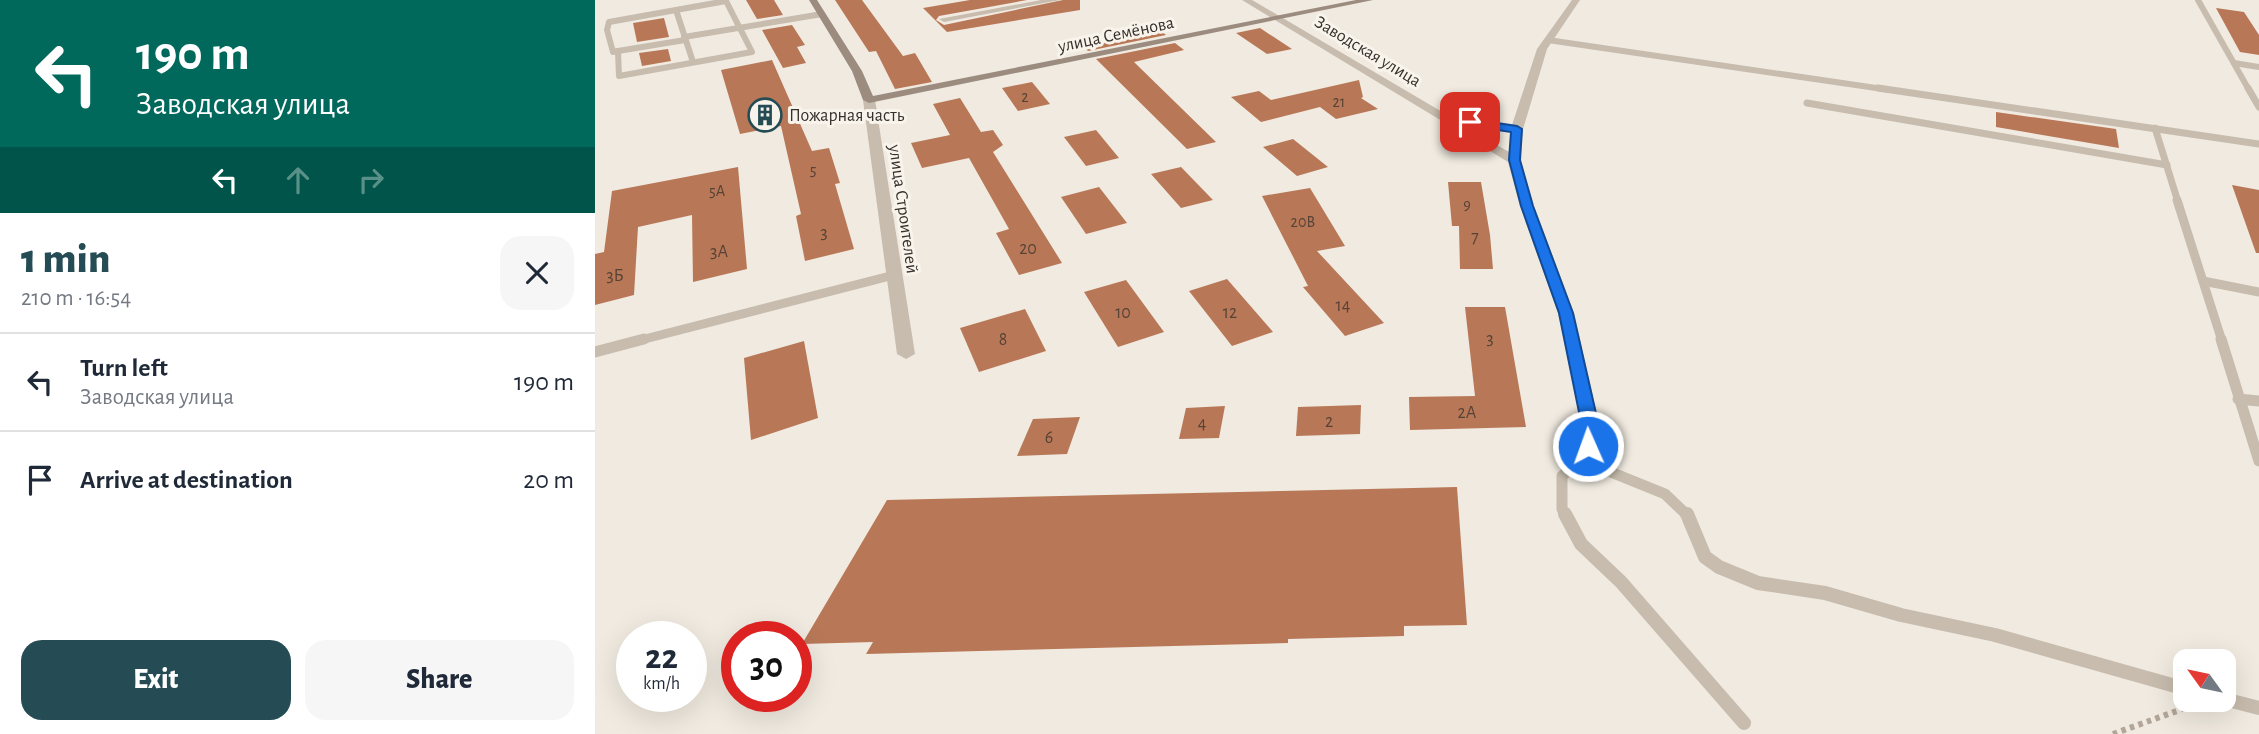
<!DOCTYPE html>
<meta charset="utf-8">
<style>
body{margin:0;font-family:"Alegreya Sans",sans-serif;background:#f6f6f7;color:#1f2937;height:100vh;display:flex;flex-direction:column;font-size:26px;white-space:nowrap}
*{box-sizing:border-box;margin:0}
p{font-size:23px;color:#747a83}
.icon{flex:none;width:38px;height:38px;fill:none;stroke:currentColor;stroke-width:2;stroke-linecap:round;stroke-linejoin:round}
.map{position:relative;flex:1;overflow:hidden}
.drawer{display:flex;flex-direction:column;background:#fff;width:595px}
.drawer>*{flex:none}
.guide{background:#00695c;color:#fff;overflow:hidden}
.needle{width:46px;rotate:303deg}
.fabs{position:absolute;left:1578px;top:649px;display:grid;gap:14px}
.fabs a{display:grid;place-items:center;width:63px;height:63px;border-radius:14px;background:#fff;box-shadow:0 7px 28px #0002;font-size:35px}
.speed{position:absolute;left:21px;top:621px;display:flex;gap:14px;font-size:35px;font-weight:700;text-align:center}
.speed>*{display:grid;place-content:center;width:91px;height:91px;border-radius:50%;background:#fff;box-shadow:0 7px 28px #0002;line-height:1}
.speed small{font-size:18px;font-weight:400}
.speed .limit{border:10px solid #d22;background:#fff;color:#111}
.pin{position:absolute;display:grid;place-items:center;width:60px;height:60px;color:#fff;margin:-30px;border-radius:14px;box-shadow:0 4px 10px #0006}
.me{position:absolute;width:77px;margin:-38px;rotate:358deg;stroke-linejoin:round;filter:drop-shadow(0 0 5px #0008)}
.turn{display:flex;align-items:center;gap:24px;height:147px;padding:0 21px;font-size:32px}
.turn .icon{width:91px;height:91px;stroke-width:2.5}
.turn b{display:block;font-size:49px;line-height:60px}
.lanes{display:flex;align-items:center;height:66px;padding:0 21px;background:#0003;justify-content:center;gap:35px;direction:ltr}
.lanes .off{opacity:.35}
.round{display:grid;place-items:center;flex:none;width:74px;height:74px;border-radius:21px;background:#f6f6f7}
.summary{display:flex;align-items:center;justify-content:space-between;height:119px;padding:0 21px}
h1{font-size:42px;font-weight:800;line-height:52px;color:#254c54}
.action{display:flex;gap:14px;margin-top:auto;padding:14px 21px}
.action a{flex:1;height:80px;border-radius:21px;background:#254c54;color:#fff;font-size:28px;font-weight:800;line-height:80px;text-align:center}
.action a+a{background:#f6f6f7;color:#1f2937}
ul{padding:0;list-style:none}
li{display:flex;align-items:center;gap:21px;height:98px;padding:0 21px;border-top:2px solid #e0e1e3}
li div{flex:1}
li b{display:block;font-size:26px}
li em{font-style:normal}
main{display:flex;flex:1;min-height:0}
.map>svg:first-child{display:block}
.building{fill:#b87857}
.lines{fill:none;stroke-linecap:round;stroke-linejoin:round}
.path{stroke:#b3a698;stroke-width:6;stroke-dasharray:4.5 4.5;stroke-linecap:butt}
.lane-far4{stroke:#c7bcad;stroke-width:6}
.lane-far3{stroke:#c7bcad;stroke-width:7}
.lane-far2{stroke:#c7bcad;stroke-width:9}
.lane-far1{stroke:#c7bcad;stroke-width:11}
.lane{stroke:#c7bcad;stroke-width:14}
.street{fill:#c7bcad;fill-rule:evenodd}
.secondary{fill:#9b8c7f;fill-rule:evenodd}
.route{fill:#1a73e8;stroke:#114b97;stroke-width:2}
.labels{text-anchor:middle;stroke-width:6;stroke-linejoin:round;paint-order:stroke}
.far-number-label{font-size:16px;fill:#574236}
.far-street-label{font-size:18px;fill:#37302b;stroke:#f8f4ec}
.far-poi-label{font-size:18px;fill:#37302b;stroke:#f8f4ec;text-anchor:start}
.number-label{font-size:18px;fill:#574236}
</style>
<main>
<section class="drawer">
<div class="guide">
<div class="turn"><svg class="icon" aria-label="left" viewBox="0 0 24 24"><path d="M17 20v-9H6M10 6l-5 5 5 5"/></svg><div><b>190 m</b>Заводская улица</div></div>
<div class="lanes"><svg class="icon" aria-label="left" viewBox="0 0 24 24"><path d="M17 20v-9H6M10 6l-5 5 5 5"/></svg><svg class="icon off" aria-label="ahead" viewBox="0 0 24 24"><path d="M12 20V5M6 11l6-6 6 6"/></svg><svg class="icon off" aria-label="right" viewBox="0 0 24 24"><path d="M7 20v-9h11M14 6l5 5-5 5"/></svg></div>
</div>
<div class="summary"><div><h1>1 min</h1><p>210 m · 16:54</p></div><a class="round"><svg class="icon" aria-label="close" viewBox="0 0 24 24"><path d="M6 6l12 12M18 6L6 18"/></svg></a></div>
<ul>
<li><svg class="icon" aria-label="left" viewBox="0 0 24 24"><path d="M17 20v-9H6M10 6l-5 5 5 5"/></svg><div><b>Turn left</b><p>Заводская улица</p></div><em>190 m</em></li>
<li><svg class="icon" aria-label="arrive" viewBox="0 0 24 24"><path d="M6 21V4h12l-3 4 3 4H6"/></svg><div><b>Arrive at destination</b></div><em>20 m</em></li>
</ul>
<div class="action"><a>Exit</a><a>Share</a></div>
</section>
<div class="map">
<svg width="1664" height="734" viewBox="0 0 1664 734">
<rect width="100%" height="100%" fill="#f0eae0"/>
<g class="building">
<polygon points="151,0 179,0 188,15 162,19"/>
<polygon points="240,0 267,0 308,56 320,53 337,82 300,89 281,51 274,52"/>
<polygon points="375,0 432,0 344,16 341,20 349,25 468,0 485,0 485,10 352,32 328,8"/>
<polygon points="1621,8 1649,12 1664,35 1664,55 1645,52"/>
<polygon points="69,18 74,37 42,42 38,23"/>
<polygon points="197,25 210,45 202,47 211,63 188,68 167,30"/>
<polygon points="665,28 697,49 672,54 641,33"/>
<polygon points="567,32 571,35 493,51 489,47"/>
<polygon points="580,43 589,50 539,62 621,142 592,149 501,59"/>
<polygon points="73,49 76,61 47,66 44,53"/>
<polygon points="177,60 217,151 234,148 245,183 240,184 259,249 210,261 201,216 206,214 186,126 145,134 126,70"/>
<polygon points="764,80 768,97 766,98 783,109 741,119 725,107 666,122 636,97 664,91 676,100"/>
<polygon points="437,82 455,104 423,111 407,88"/>
<polygon points="365,98 386,132 398,130 408,145 398,152 467,263 424,275 401,233 414,229 374,158 327,168 316,143 355,135 338,104"/>
<polygon points="1401,112 1521,129 1524,148 1401,127"/>
<polygon points="501,130 524,158 491,166 469,137"/>
<polygon points="698,139 733,167 702,176 668,147"/>
<polygon points="143,167 152,269 98,282 97,215 43,227 39,295 0,305 0,254 9,252 17,191"/>
<polygon points="586,167 618,200 586,208 556,174"/>
<polygon points="853,182 886,182 895,235 898,269 865,269 864,226 857,226"/>
<polygon points="1637,185 1664,190 1664,253 1661,253"/>
<polygon points="504,187 532,223 491,234 466,197"/>
<polygon points="715,188 750,246 722,251 789,323 750,336 708,287 713,286 667,196"/>
<polygon points="632,279 678,332 637,346 594,291"/>
<polygon points="531,280 569,332 523,347 489,292"/>
<polygon points="870,307 910,307 931,427 815,430 814,397 880,396"/>
<polygon points="430,309 451,351 384,372 365,328"/>
<polygon points="209,341 223,418 156,440 149,358"/>
<polygon points="766,405 765,434 701,436 703,407"/>
<polygon points="630,406 624,438 584,439 591,408"/>
<polygon points="485,417 472,454 422,456 438,419"/>
<polygon points="862,487 872,625 809,626 809,636 693,639 693,643 271,654 278,642 207,644 292,500"/>
</g>
<g class="lines">
<polyline class="path" points="1518,734 1590,708"/>
<g class="lane-far4">
<polyline points="1603,0 1654,90"/>
<polygon points="131,1 157,52 24,76 23,51 18,52 12,30 14,22"/>
<polyline points="81,10 98,62"/>
<polyline points="89,37 227,14"/>
<polyline points="953,40 1295,90"/>
<polyline points="23,51 90,40"/>
<polyline points="1639,63 1664,67"/>
</g>
<g class="lane-far3">
<polyline points="1283,88 1664,144"/>
<polyline points="1653,88 1664,107"/>
<polyline points="1212,103 1572,165"/>
<polyline points="1560,128 1583,202"/>
</g>
<g class="lane-far2">
<polyline points="1582,200 1627,341"/>
<polyline points="1608,281 1664,292"/>
<polyline points="42,341 299,275"/>
</g>
<g class="lane-far1">
<polyline points="1626,339 1664,461"/>
<polyline points="0,352 49,339"/>
<polyline points="1643,399 1664,401"/>
<polyline points="971,516 967,509 967,476 986,460 1070,494 1093,516"/>
</g>
<g class="lane">
<polyline points="970,514 986,544 1026,582 1149,723"/>
<polyline points="1092,514 1110,557 1124,567 1163,583 1230,593 1306,615 1400,635 1591,689"/>
<polyline points="1629,699 1664,708"/>
</g>
<g class="street">
<polygon points="446,0 465,0 349,22 344,19"/>
<path d="M647,0H657L854,116L917,125L942,49L977,0H985L952,49L928,129L925,160L939,206L979,313L1004,423V446L993,465H979L976,460L984,446L986,423L963,313L925,206L913,162L856,127V123L847,121ZM868,125L916,132L914,152Z"/>
<polygon points="274,97 280,100 320,354 311,359 302,354 268,100"/>
</g>
<polygon class="secondary" points="214,0 222,0 267,71 278,96 761,0 778,0 274,103 268,100 257,71"/>
</g>
<polygon class="route" points="875,119 922,126 927,129 925,160 938,206 978,313 1003,422 1000,450 993,452 985,446 986,422 964,313 926,206 914,160 916,132 871,125 870,122"/>
<defs>
<symbol id="building-ring" viewBox="-11 -11 22 22"><circle r="9.5" fill="#f8f4ec" stroke="#254c54" stroke-width="1.5"/><path d="M-4-6H4V6H1V3H-1V6H-4ZM-2.5-4.3h1.7v1.8h-1.7ZM.8-4.3h1.7v1.8H.8ZM-2.5-1h1.7V.8h-1.7ZM.8-1h1.7V.8H.8Z" fill="#254c54"/></symbol>
</defs>
<g fill-rule="evenodd">
<use href="#building-ring" x="151" y="96" width="38" height="38"/>
</g>
<g class="labels">
<g class="far-number-label">
<text x="430" y="102">2</text>
<text x="744" y="107">21</text>
<text x="218" y="175">5</text>
<text x="122" y="196">5А</text>
<text x="872" y="210">9</text>
<text x="708" y="227">20В</text>
</g>
<g class="far-street-label">
<text transform="translate(521 34) rotate(-12)" y="6">улица Семёнова</text>
<text transform="translate(773 51) rotate(31)" y="6">Заводская улица</text>
<text transform="translate(309 209) rotate(82)" y="6">улица Строителей</text>
</g>
<g class="far-poi-label">
<text x="194" y="121">Пожарная часть</text>
</g>
<g class="number-label">
<text x="229" y="238">3</text>
<text x="880" y="243">7</text>
<text x="433" y="254">20</text>
<text x="124" y="257">3А</text>
<text x="20" y="281">3Б</text>
<text x="748" y="311">14</text>
<text x="528" y="318">10</text>
<text x="635" y="318">12</text>
<text x="895" y="344">3</text>
<text x="408" y="345">8</text>
<text x="872" y="418">2А</text>
<text x="734" y="427">2</text>
<text x="607" y="429">4</text>
<text x="454" y="443">6</text>
</g>
</g>
</svg>
<div class="fabs">
<a><svg class="needle" viewBox="-14 -14 28 28"><path d="M0-13l5 13h-10z" fill="#e53935"/><path d="M0 13l5-13h-10z" fill="#747a83"/></svg></a>
</div>
<div class="speed"><div>22<small>km/h</small></div><div class="limit">30</div></div>
<div class="pin" style="left:875px;top:122px;background:#d93025"><svg class="icon" aria-label="arrive" viewBox="0 0 24 24"><path d="M6 21V4h12l-3 4 3 4H6"/></svg></div>
<svg class="me" style="left:993px;top:446px" viewBox="-20 -20 40 40"><circle r="17" fill="#1a73e8" stroke="#fff" stroke-width="3"/><path d="M0-11L8 9 0 5-8 9z" fill="#fff"/></svg>
</div>
</main>
